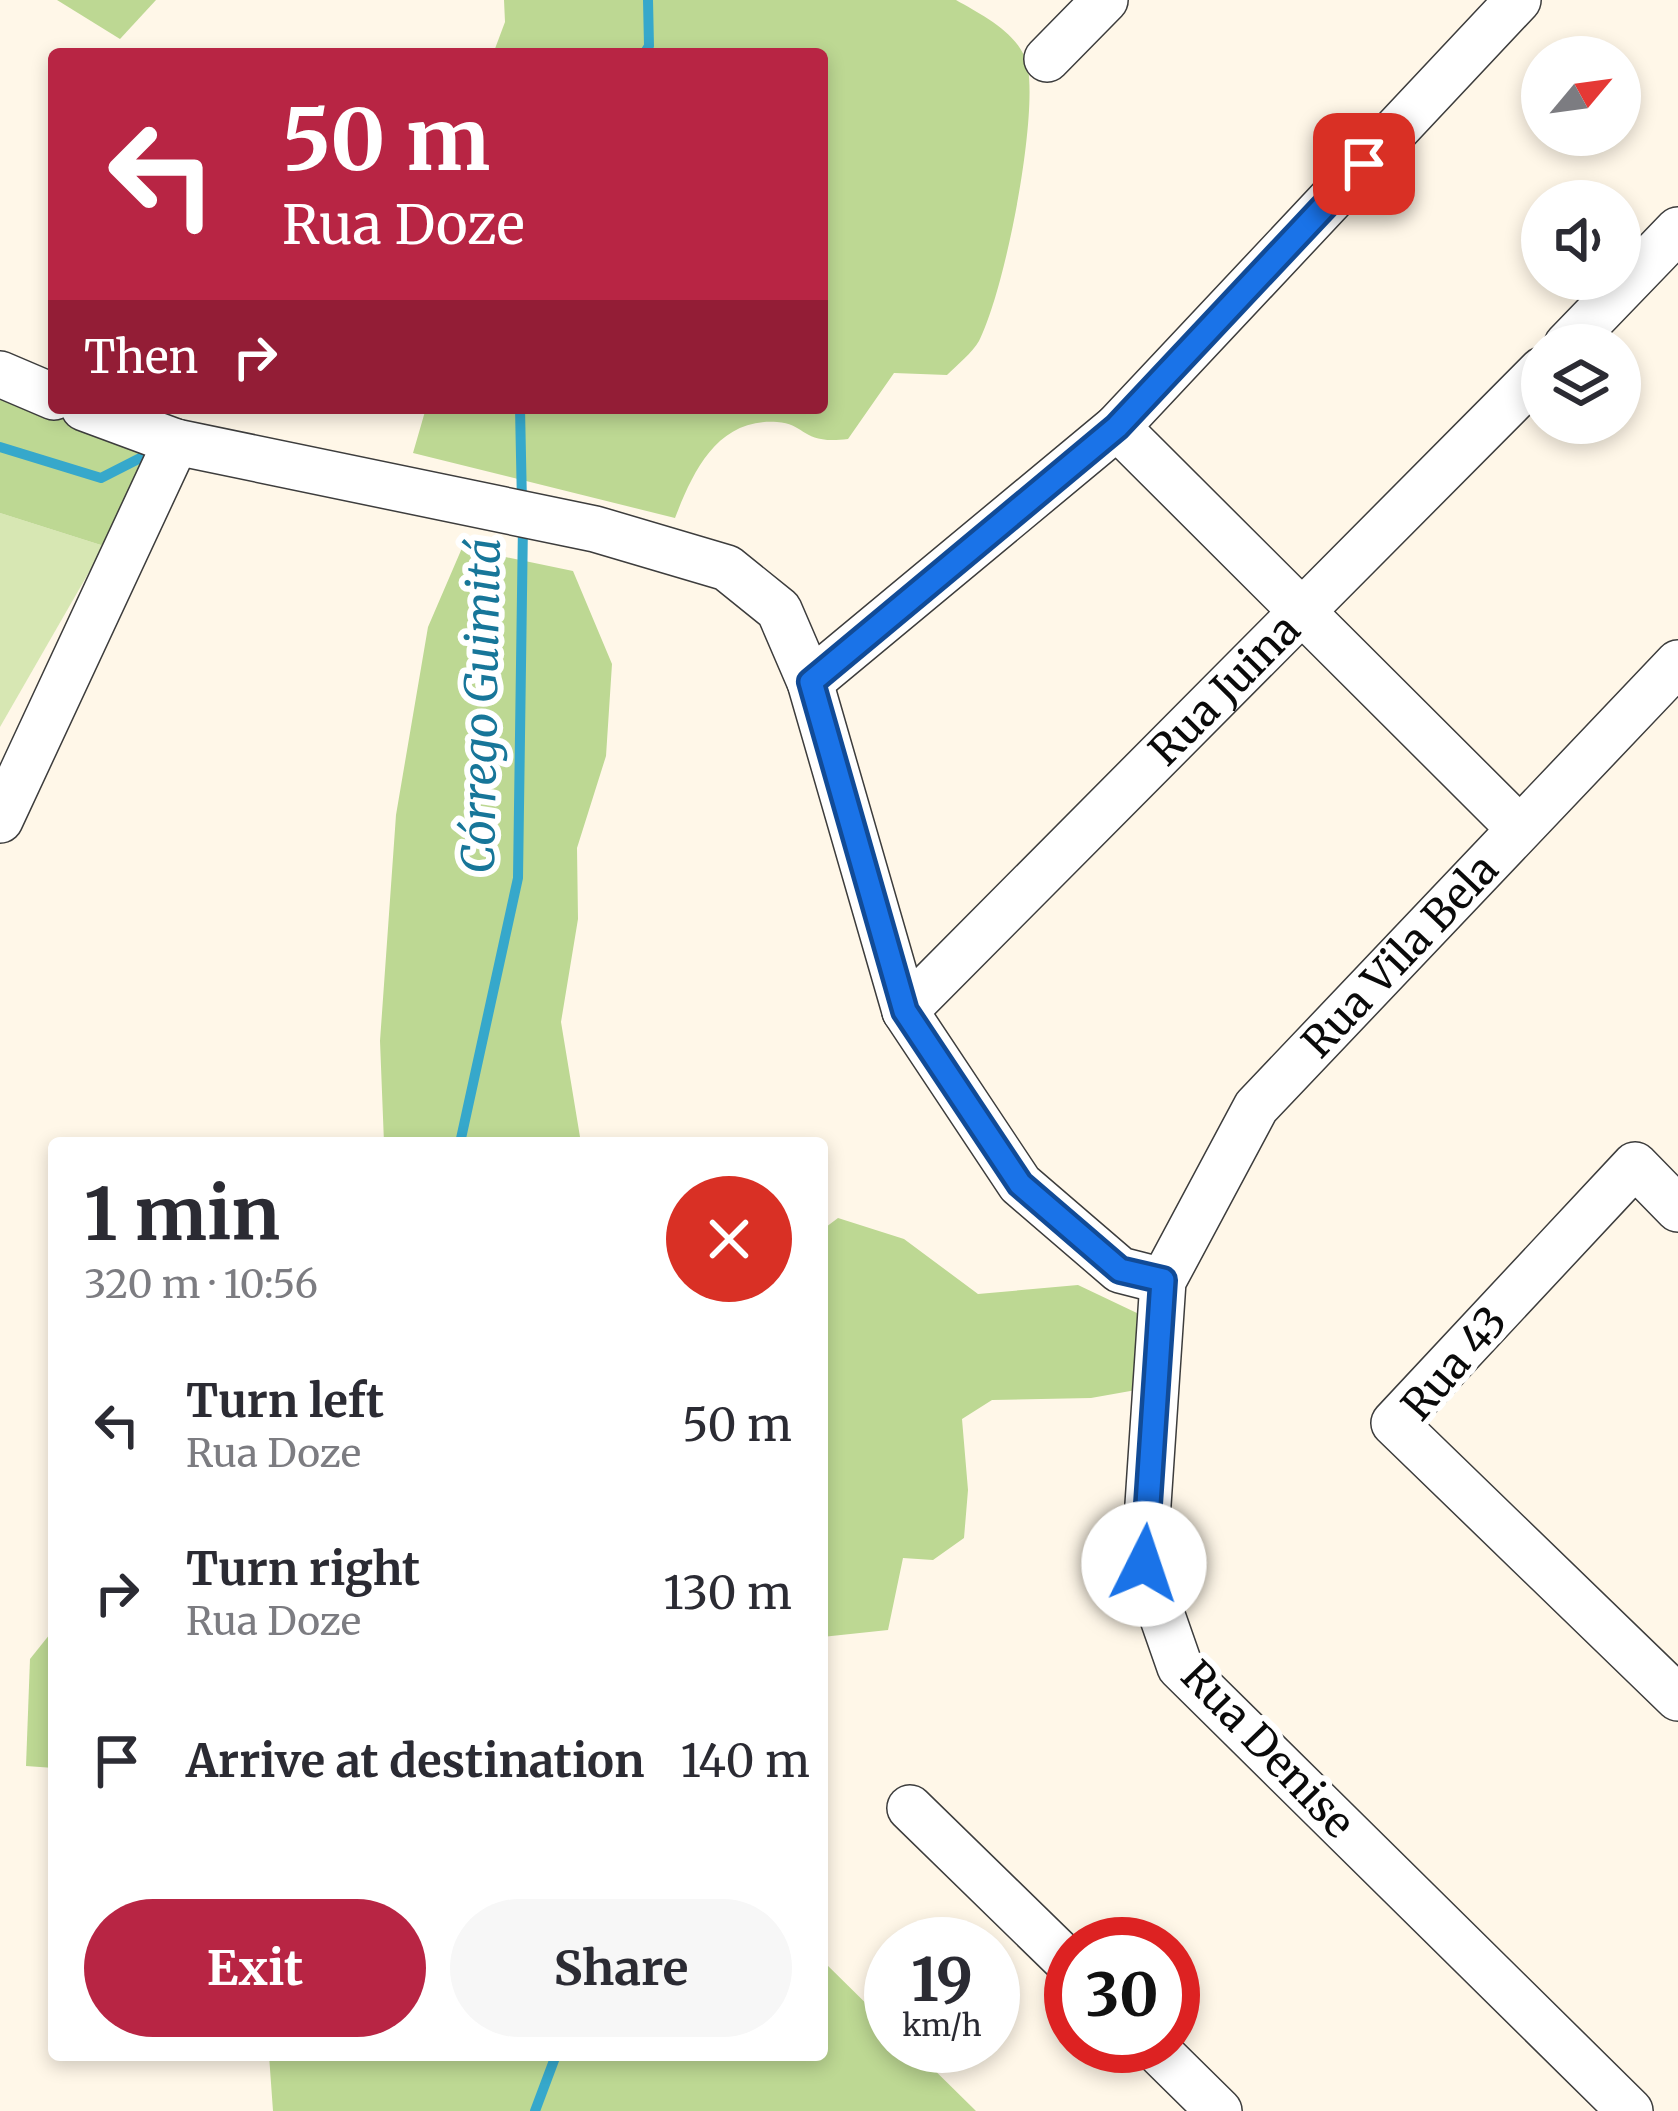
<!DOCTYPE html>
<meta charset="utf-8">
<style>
body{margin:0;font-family:Merriweather,serif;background:#f7f7f7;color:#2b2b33;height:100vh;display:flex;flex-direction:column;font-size:45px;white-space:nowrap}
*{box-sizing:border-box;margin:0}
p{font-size:39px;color:#7c7c81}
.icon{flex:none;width:66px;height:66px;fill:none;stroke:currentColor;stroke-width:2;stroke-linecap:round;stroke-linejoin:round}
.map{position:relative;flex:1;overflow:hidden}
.sheet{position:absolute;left:48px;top:1137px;width:780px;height:924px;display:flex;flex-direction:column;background:#fff;border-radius:12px;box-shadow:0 6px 18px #0003}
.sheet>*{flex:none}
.guide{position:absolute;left:48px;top:48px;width:780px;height:366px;border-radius:12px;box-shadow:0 6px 18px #0003;background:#b82544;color:#fff;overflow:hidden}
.needle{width:78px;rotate:61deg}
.buttons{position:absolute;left:1521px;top:36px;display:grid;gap:24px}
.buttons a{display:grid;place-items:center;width:120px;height:120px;border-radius:50%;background:#fff;box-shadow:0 6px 18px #0003;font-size:60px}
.speed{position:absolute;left:864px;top:1917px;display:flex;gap:24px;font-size:60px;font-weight:700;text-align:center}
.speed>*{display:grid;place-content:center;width:156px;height:156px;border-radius:50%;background:#fff;box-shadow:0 6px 18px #0003;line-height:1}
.speed small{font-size:30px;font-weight:400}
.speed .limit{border:18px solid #d22;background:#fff;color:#111}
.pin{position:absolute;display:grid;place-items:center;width:102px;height:102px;color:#fff;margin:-51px;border-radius:24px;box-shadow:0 6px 18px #0006}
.me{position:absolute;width:132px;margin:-66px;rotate:4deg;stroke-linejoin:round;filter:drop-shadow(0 0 9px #0008)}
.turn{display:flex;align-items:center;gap:42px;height:252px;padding:0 36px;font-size:54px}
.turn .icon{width:156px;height:156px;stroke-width:2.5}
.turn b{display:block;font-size:84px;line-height:102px}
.then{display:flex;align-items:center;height:114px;padding:0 36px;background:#0003;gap:24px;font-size:45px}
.round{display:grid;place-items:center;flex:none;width:126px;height:126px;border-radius:63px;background:#f7f7f7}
.head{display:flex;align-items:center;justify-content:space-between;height:204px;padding:0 36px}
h1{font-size:72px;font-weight:700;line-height:90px}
.button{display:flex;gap:24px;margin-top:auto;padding:24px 36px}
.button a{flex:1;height:138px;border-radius:72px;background:#b82544;color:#fff;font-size:48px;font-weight:700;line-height:138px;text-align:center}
.button a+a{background:#f7f7f7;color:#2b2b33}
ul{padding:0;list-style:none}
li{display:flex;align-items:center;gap:36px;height:168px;padding:0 36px}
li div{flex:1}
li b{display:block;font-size:45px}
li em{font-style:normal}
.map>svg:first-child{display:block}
.green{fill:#d7e7b3}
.forest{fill:#bdd893}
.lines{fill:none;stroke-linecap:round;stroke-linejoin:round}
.stream{stroke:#36a8cb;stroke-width:10}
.street-casing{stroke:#3d3d3d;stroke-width:48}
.street{stroke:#fff;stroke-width:45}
.route-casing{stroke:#114b97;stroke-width:30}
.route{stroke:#1a73e8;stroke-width:21}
.labels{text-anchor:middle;stroke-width:12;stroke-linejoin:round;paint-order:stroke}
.street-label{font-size:42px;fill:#0a0a0a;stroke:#fff}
.water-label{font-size:45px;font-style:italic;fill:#177699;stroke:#fff}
</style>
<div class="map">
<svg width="1678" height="2111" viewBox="0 0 1678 2111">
<rect width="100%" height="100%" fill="#fff7e8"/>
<polygon class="green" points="0,513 104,546 0,727"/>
<g class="forest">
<polygon points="57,0 156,0 120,39"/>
<path d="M504,0H956C982,15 1022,34 1028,68C1037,125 1005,289 979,341C972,353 957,365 947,375L894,373L848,439C801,445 807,424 777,422C717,418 693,472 675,518L413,453L426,408H822V54H493L505,22Z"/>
<polygon points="0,382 160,448 104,546 0,513"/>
<polygon points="462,548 573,571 612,664 606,756 577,848 578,919 561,1022 581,1143 384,1143 380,1041 396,815 428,627"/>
<polygon points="838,1218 904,1239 978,1294 1078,1285 1139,1314 1136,1390 1091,1398 992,1400 962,1419 968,1490 964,1538 933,1560 903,1558 888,1630 822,1637 822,1230"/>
<polygon points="54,1629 54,1768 26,1766 30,1659"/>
<polygon points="822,1960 891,2028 891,2046 910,2046 976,2111 273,2111 269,2055 822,2055"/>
</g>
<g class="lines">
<g class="stream">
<polyline points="644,54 649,46 648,0"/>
<polyline points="520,408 522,504"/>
<polyline points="0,447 101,478 154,451"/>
<polyline points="460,1143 518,878 523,523"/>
<polyline points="535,2111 556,2055"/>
</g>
<defs>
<g id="street">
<polyline points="1047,59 1105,0"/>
<polyline points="1567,345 1678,230"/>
<polyline points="0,374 54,397"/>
<polyline points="84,408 176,442 595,529 727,568 779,610 810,682 905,1011 1020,1184 1120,1270 1163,1281"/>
<polyline points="1117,427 1519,828"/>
<polyline points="810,682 1117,427 1518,0"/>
<polyline points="0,820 176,442"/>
<path id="s1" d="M905,1011L1542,370"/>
<polyline points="1678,1209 1635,1165 1394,1423 1678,1698"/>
<polyline points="910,1808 1071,1965"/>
<polyline points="1153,2046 1219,2111"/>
<path id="s2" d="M1630,2111L1180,1667L1144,1564L1163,1281L1256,1107L1678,663"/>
</g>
</defs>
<use href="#street" class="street-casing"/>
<use href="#street" class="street"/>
</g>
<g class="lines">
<defs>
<polyline id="route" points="1144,1564 1163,1280 1120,1270 1020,1184 905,1011 811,682 1117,427 1364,164"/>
</defs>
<use href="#route" class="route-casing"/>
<use href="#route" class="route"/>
</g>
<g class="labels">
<g class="street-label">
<text dy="15" stroke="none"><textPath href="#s1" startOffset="453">Rua Juina</textPath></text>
<text dy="15" stroke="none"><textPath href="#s2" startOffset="1431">Rua Vila Bela</textPath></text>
<text transform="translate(1454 1363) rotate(-49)" y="15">Rua 43</text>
<text transform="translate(1268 1749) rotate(46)" y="15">Rua Denise</text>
</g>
<g class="water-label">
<text transform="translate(481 706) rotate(-89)" y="16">Córrego Guimitá</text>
</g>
</g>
</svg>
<div class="buttons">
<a><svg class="needle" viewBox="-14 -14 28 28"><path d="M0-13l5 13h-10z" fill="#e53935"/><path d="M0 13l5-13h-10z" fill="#7c7c81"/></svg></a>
<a><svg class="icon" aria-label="sound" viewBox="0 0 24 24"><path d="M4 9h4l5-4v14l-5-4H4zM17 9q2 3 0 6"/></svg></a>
<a><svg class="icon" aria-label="layers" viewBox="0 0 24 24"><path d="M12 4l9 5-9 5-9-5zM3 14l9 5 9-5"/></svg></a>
</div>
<div class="speed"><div>19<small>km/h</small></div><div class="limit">30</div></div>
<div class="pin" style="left:1364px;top:164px;background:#d93025"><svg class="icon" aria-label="arrive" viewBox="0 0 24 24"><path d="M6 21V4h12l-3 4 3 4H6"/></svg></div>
<svg class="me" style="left:1144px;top:1564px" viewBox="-20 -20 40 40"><circle r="19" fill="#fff"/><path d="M0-13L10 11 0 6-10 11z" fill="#1a73e8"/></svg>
<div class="guide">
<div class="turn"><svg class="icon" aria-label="left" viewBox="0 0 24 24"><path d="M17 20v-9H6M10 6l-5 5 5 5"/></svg><div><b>50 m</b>Rua Doze</div></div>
<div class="then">Then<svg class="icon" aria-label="right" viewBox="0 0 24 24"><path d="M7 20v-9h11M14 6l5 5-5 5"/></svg></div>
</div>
<section class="sheet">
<div class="head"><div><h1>1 min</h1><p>320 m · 10:56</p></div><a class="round" style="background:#d93025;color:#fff"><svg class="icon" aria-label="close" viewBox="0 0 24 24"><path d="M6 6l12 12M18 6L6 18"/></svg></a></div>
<ul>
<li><svg class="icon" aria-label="left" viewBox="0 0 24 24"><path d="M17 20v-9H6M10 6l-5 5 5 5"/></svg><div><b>Turn left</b><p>Rua Doze</p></div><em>50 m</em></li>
<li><svg class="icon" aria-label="right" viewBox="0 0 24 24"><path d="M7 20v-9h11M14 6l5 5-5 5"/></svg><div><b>Turn right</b><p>Rua Doze</p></div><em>130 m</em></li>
<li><svg class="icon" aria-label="arrive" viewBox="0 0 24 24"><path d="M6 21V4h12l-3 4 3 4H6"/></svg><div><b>Arrive at destination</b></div><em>140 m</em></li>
</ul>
<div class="button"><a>Exit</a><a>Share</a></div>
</section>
</div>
